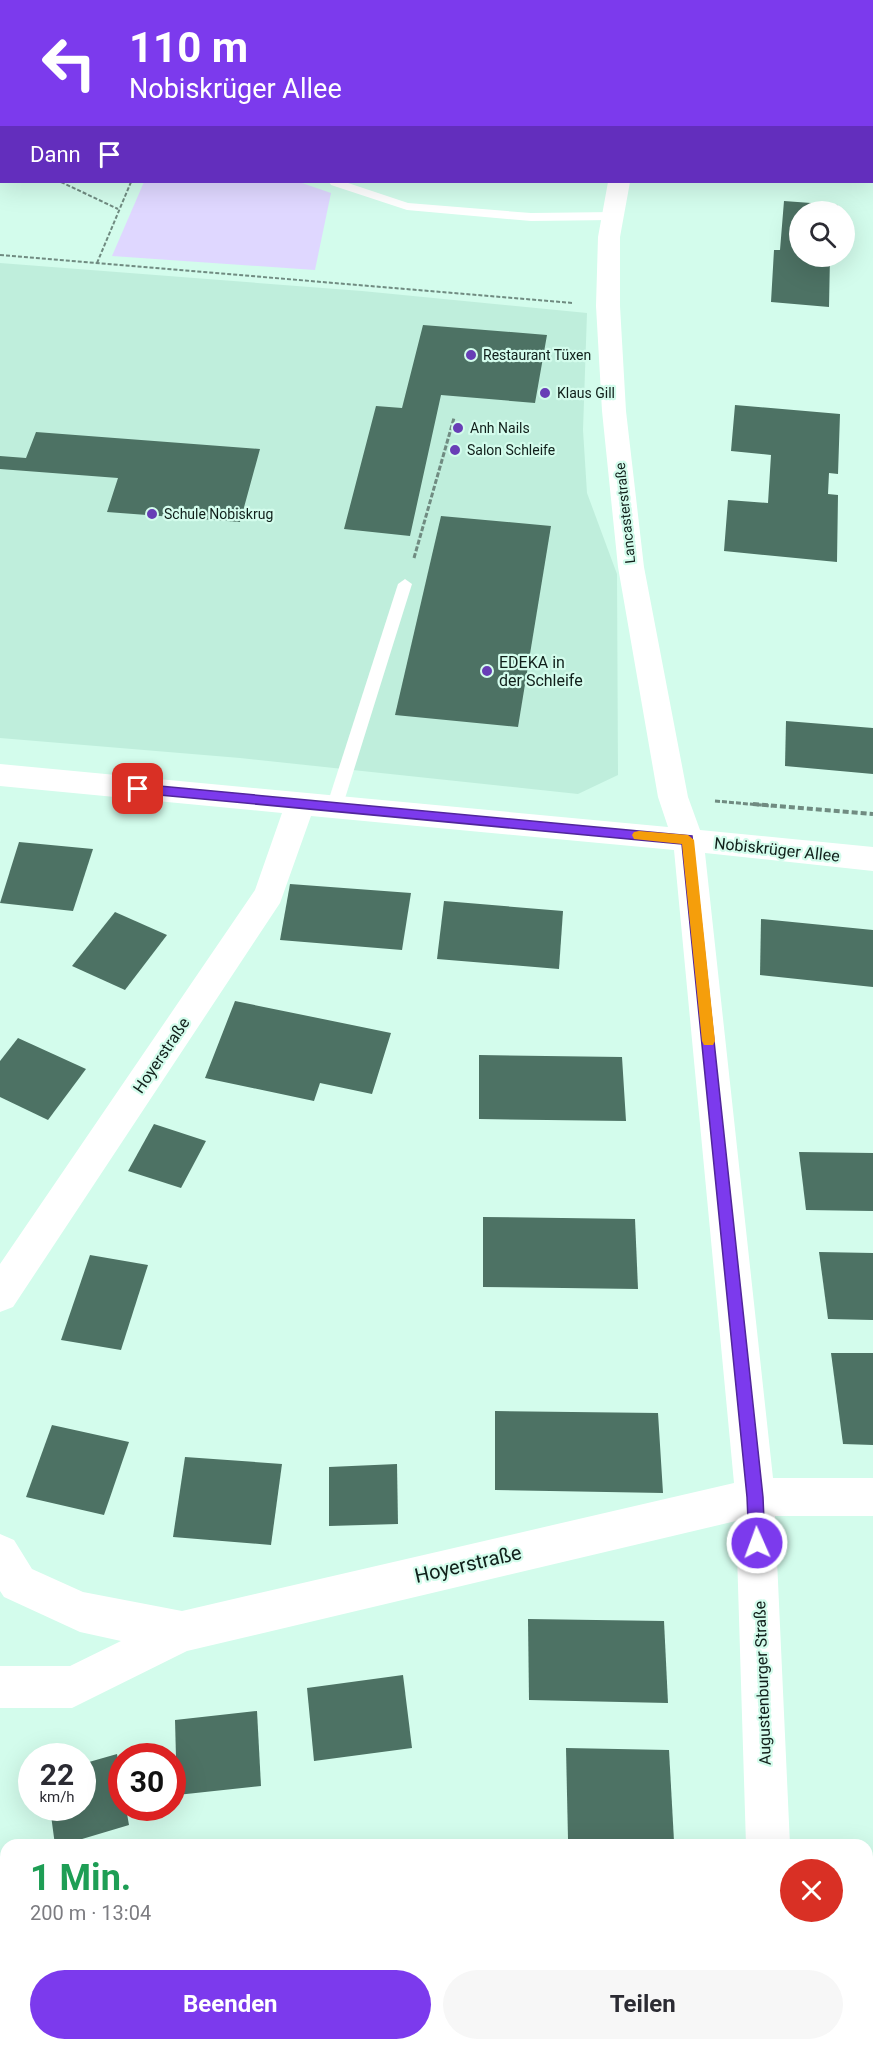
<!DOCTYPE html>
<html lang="de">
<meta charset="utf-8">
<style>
body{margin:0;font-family:Roboto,sans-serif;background:#f7f7f7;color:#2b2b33;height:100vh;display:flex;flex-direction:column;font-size:22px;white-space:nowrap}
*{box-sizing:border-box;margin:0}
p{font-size:20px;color:#7c7c81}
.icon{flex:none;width:33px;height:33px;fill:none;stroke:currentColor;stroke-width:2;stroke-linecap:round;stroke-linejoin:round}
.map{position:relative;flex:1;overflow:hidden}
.side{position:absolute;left:0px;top:1839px;width:873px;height:212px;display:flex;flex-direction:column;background:#fff;border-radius:18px 18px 0 0;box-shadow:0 6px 24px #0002}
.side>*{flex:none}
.guide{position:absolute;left:0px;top:0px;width:873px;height:183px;box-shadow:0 6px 24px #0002;background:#7c3aed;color:#fff;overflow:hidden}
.controls{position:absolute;left:789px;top:201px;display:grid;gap:12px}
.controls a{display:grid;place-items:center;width:66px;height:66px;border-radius:50%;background:#fff;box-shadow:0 6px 24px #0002;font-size:30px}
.speed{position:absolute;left:18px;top:1743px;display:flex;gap:12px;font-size:30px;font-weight:700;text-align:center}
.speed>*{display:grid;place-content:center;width:78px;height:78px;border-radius:50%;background:#fff;box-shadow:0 6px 24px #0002;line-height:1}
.speed small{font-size:15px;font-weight:400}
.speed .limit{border:9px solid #d22;background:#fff;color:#111}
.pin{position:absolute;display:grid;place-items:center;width:51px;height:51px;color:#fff;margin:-26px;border-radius:12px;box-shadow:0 3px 9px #0006}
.me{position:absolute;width:66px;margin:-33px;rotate:358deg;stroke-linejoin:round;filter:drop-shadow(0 0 4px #0008)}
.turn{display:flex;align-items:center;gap:21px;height:126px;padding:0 30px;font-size:27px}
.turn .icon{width:78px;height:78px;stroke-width:2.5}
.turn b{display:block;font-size:42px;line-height:51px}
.then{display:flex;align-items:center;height:57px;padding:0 30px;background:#0003;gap:12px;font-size:22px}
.round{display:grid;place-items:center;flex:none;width:63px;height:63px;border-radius:32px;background:#f7f7f7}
.headline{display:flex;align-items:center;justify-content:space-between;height:102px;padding:0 30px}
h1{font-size:36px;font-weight:700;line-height:45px;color:#1e9e55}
.action{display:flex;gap:12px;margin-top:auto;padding:12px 30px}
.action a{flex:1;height:69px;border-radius:36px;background:#7c3aed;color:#fff;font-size:24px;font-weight:700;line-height:69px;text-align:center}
.action a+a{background:#f7f7f7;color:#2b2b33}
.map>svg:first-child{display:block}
.built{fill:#bfeedc}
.green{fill:#dfd7ff}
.building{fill:#4d7264}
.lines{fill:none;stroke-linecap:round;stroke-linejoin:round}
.path-far2{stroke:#708b81;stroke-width:2;stroke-dasharray:4 2;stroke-linecap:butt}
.path-far1{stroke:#708b81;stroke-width:3;stroke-dasharray:5 2;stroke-linecap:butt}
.path{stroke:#708b81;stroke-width:4;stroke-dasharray:6 3;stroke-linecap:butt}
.lane{fill:#fff;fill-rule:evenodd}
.street{fill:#fff;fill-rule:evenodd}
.route{fill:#7c3aed;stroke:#51269a;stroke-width:1.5}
.slow{fill:#f59e0b}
.poi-dot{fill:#683eb6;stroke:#d3fcec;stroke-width:2}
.labels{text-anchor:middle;stroke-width:4.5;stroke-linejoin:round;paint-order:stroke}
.far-poi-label{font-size:14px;fill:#101f1a;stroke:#d3fcec;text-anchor:start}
.far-street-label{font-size:14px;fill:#101f1a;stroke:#d3fcec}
.poi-label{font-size:16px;fill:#101f1a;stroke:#d3fcec;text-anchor:start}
.street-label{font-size:16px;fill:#101f1a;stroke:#d3fcec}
.near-street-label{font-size:20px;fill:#101f1a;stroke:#d3fcec}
</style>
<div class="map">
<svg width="873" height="2050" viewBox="0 0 873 2050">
<rect width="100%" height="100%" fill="#d3fcec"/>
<polygon class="built" points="0,263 362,291 587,313 583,430 587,493 617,574 618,775 578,794 240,758 0,738"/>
<polygon class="green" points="144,182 299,182 331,193 315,270 112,256"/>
<g class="building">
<polygon points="784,201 838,205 838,212 800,212 800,256 830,256 829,307 771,302 774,250 780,250"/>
<polygon points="423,325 547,335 535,403 441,395 410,536 344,529 376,406 402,408"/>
<polygon points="735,405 840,414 838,474 829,473 828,494 838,495 837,562 724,551 728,500 768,503 771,455 731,451"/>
<polygon points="36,432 260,449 240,522 107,512 118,478 0,469 0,456 26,458"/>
<polygon points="441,516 551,526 518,727 395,715"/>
<polygon points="786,721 873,728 873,774 785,766"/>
<polygon points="19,842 93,849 73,911 0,903"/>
<polygon points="290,884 411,893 402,950 280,940"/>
<polygon points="444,901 563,911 559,969 437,959"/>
<polygon points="115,912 167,935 125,990 72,966"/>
<polygon points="761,919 873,930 873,987 760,975"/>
<polygon points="235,1001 391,1033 372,1094 320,1083 314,1101 205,1078"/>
<polygon points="18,1038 86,1069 48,1120 0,1097 0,1061"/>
<polygon points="479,1055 622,1057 626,1121 479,1119"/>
<polygon points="154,1124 206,1141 181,1188 128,1171"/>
<polygon points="799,1152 873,1153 873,1211 806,1210"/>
<polygon points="483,1217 635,1219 638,1289 483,1287"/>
<polygon points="819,1252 873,1253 873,1320 828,1319"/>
<polygon points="90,1255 148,1265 121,1350 61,1340"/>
<polygon points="831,1353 873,1353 873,1445 843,1444"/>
<polygon points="495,1411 658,1413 663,1493 495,1490"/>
<polygon points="52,1425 129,1442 104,1515 26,1497"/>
<polygon points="185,1457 282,1464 271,1545 173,1537"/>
<polygon points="397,1464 398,1524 329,1526 329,1467"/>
<polygon points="528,1619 664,1621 668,1703 529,1700"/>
<polygon points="403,1675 412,1748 314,1761 307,1688"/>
<polygon points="257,1711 261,1786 177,1795 175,1720"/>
<polygon points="566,1748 669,1750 674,1841 568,1839"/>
<polygon points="117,1754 122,1781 122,1808 126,1808 129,1825 62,1845 55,1845 50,1808 82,1808 82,1764"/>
</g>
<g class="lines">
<g class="path-far2">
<polyline points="139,0 144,2"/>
<polyline points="505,0 510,2"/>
<polyline points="61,182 118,209"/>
<polyline points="0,255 573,303"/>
<polyline points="97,263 131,182"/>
</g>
<g class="path-far1">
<polyline points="414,558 454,418"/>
<polyline points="715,801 772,806"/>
</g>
<polyline class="path" points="753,804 873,814"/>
<g class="lane">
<rect x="0" y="56" width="2" height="7"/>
<polygon points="329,182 345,182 408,203 531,213 613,212 619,216 613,220 531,221 407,210 331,185"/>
<polygon points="405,579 412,584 342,808 340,812 334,814 328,812 326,808 398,584"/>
</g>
<g class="street">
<rect x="637" y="0" width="20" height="2"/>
<polygon points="608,182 630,182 620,237 620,306 626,411 644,567 688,797 700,830 873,847 873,871 705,853 773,1478 873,1478 873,1516 775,1516 790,1845 746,1845 736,1521 187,1651 72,1708 0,1708 0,1666 70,1666 121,1641 80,1632 4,1597 0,1591 0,1534 14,1540 32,1569 83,1592 182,1611 734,1483 674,850 311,816 280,903 13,1307 0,1312 0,1264 255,890 282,813 0,786 0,764 668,827 658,797 618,567 602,411 596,306 598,237"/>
<rect x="753" y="2044" width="46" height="6"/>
</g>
</g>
<polygon class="route" points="138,784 692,836 763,1497 765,1543 763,1549 757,1552 751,1549 749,1543 747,1497 682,844 138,793 132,789"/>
<polygon class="slow" points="639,831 688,835 694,840 715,1041 713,1045 704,1045 702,1041 682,844 634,839 632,835 634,832"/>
<g class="poi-dot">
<circle cx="471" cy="355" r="6"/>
<circle cx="545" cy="393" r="6"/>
<circle cx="458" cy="428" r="6"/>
<circle cx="455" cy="450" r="6"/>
<circle cx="152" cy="514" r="6"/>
<circle cx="487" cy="671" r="6"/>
</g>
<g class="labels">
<g class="far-poi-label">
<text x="483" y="360">Restaurant Tüxen</text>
<text x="557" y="398">Klaus Gill</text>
<text x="470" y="433">Anh Nails</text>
<text x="467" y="455">Salon Schleife</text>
<text x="164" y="519">Schule Nobiskrug</text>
</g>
<g class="far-street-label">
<text transform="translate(625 513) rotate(-96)" y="5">Lancasterstraße</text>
</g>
<g class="poi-label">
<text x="499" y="668">EDEKA in<tspan x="499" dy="18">der Schleife</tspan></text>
</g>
<g class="street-label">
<text transform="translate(777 849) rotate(6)" y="6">Nobiskrüger Allee</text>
<text transform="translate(161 1055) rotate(-56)" y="6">Hoyerstraße</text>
<text transform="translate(762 1683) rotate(-92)" y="6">Augustenburger Straße</text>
</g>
<g class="near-street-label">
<text transform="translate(468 1564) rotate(-13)" y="7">Hoyerstraße</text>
</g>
</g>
</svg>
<div class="controls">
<a><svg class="icon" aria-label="search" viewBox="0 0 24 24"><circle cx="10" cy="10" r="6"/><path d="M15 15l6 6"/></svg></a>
</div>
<div class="speed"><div>22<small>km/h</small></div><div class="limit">30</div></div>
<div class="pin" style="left:138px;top:789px;background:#d93025"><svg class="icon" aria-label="arrive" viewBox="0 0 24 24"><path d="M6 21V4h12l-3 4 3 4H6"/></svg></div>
<svg class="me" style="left:757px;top:1543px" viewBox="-20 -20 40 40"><circle r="17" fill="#7c3aed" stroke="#fff" stroke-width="3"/><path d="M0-11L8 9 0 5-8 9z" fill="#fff"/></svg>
<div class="guide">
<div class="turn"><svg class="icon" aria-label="left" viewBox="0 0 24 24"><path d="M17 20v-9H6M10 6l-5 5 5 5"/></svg><div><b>110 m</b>Nobiskrüger Allee</div></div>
<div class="then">Dann<svg class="icon" aria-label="arrive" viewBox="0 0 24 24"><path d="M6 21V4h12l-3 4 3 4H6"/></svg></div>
</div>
<section class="side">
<div class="headline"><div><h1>1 Min.</h1><p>200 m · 13:04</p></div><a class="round" style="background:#d93025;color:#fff"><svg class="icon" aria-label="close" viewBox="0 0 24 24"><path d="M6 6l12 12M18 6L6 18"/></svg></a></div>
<div class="action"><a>Beenden</a><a>Teilen</a></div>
</section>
</div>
